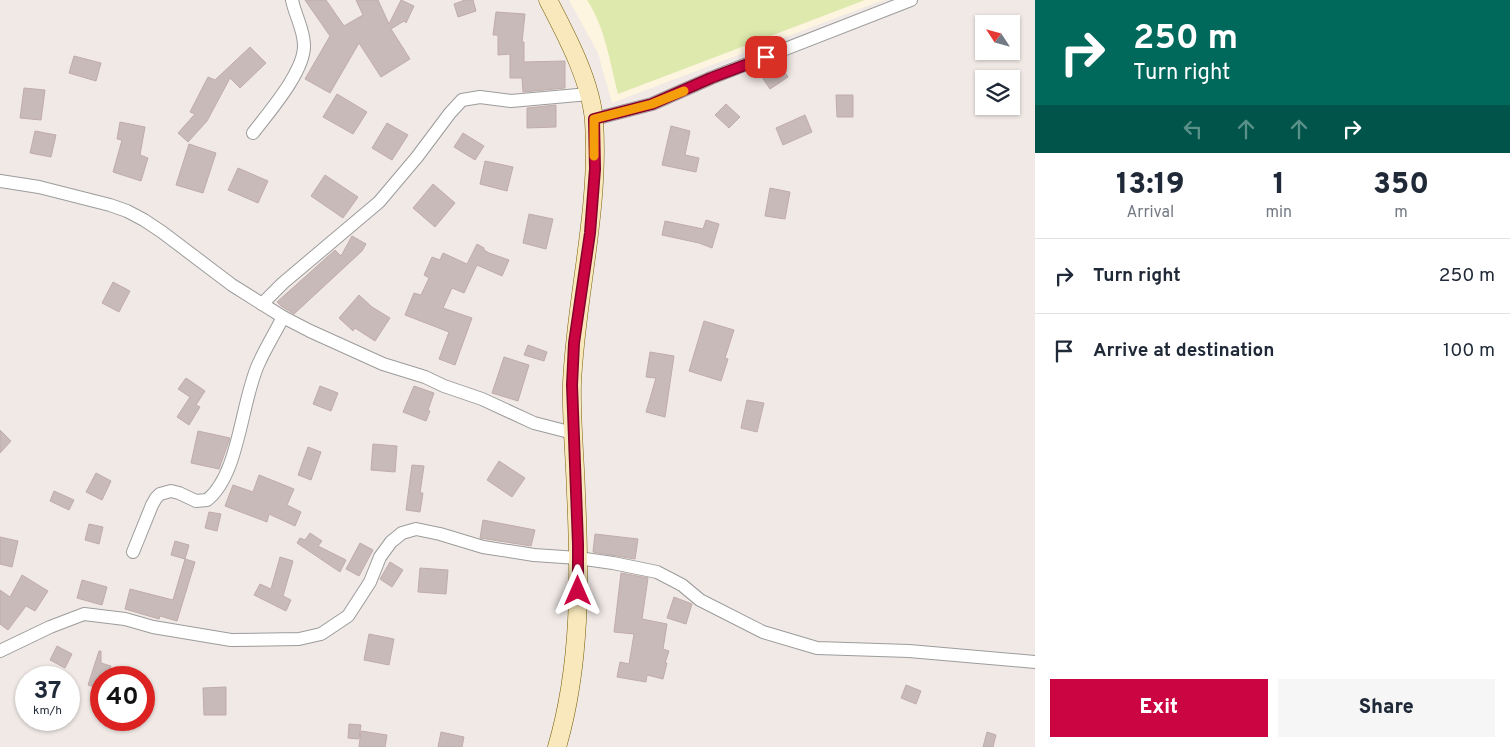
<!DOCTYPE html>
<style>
body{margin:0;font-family:Overpass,sans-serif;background:#f6f6f7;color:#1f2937;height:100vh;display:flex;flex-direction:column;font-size:19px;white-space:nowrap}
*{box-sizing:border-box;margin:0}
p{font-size:16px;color:#747a83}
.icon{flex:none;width:28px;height:28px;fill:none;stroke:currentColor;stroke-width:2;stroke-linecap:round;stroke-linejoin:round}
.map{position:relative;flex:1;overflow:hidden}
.panel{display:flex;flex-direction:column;background:#fff;width:475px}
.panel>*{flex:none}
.hud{background:#00695c;color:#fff;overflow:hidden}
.needle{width:32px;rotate:306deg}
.tools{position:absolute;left:975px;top:15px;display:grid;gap:10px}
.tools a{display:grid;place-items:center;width:45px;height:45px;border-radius:0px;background:#fff;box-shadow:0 1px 4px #0004;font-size:25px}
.speed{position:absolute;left:15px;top:666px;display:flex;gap:10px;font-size:25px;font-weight:700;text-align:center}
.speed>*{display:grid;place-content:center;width:65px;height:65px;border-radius:50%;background:#fff;box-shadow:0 1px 4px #0004;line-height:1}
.speed small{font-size:12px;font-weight:400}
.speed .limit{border:8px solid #d22;background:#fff;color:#111}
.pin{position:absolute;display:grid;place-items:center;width:42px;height:42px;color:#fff;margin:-21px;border-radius:10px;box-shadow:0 2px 8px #0006}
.me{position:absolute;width:55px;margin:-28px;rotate:0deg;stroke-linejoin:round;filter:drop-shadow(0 0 4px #0008)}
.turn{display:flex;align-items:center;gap:18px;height:105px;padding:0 15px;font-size:22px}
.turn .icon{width:65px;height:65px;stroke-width:2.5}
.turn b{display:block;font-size:35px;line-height:42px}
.lanes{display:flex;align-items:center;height:48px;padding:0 15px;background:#0003;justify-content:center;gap:25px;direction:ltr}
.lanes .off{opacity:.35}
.eta{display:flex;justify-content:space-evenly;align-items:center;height:85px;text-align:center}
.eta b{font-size:30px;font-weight:800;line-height:35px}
.primary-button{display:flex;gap:10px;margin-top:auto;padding:10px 15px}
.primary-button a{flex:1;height:58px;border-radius:0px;background:#cb0442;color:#fff;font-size:20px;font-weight:800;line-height:58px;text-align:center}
.primary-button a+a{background:#f6f6f7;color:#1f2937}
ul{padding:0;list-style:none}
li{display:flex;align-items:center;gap:15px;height:75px;padding:0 15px;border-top:1px solid #e0e1e3}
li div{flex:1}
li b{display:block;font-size:19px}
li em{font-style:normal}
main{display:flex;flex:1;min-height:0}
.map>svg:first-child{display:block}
.education{fill:#fef5e0}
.grass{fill:#dde9ad}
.building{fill:#c8bab9;stroke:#c1aca9}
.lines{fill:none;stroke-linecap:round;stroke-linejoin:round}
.street-casing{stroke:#9c9c9c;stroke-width:14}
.secondary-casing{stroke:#765f07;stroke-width:19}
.street{stroke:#fff;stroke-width:12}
.secondary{stroke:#f8e8bc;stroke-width:18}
.route-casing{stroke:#84032b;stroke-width:12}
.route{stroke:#cb0442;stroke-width:9}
.slow{stroke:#f59e0b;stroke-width:9}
</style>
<main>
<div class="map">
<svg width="1035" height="747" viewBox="0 0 1035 747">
<rect width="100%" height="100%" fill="#f0e9e6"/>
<polygon class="education" points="569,0 883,0 612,103 598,53"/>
<path class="grass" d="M587,0H865L618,94C610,63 605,27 587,0Z"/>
<g class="building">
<polygon points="305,0 326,0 344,26 363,15 356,0 378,0 389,24 401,0 414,6 406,23 404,21 391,29 410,59 381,77 359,43 330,93 305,79 330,36"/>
<polygon points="465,0 473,0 476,11 458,17 454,4"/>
<polygon points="496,12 525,14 522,42 524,42 524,62 565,61 565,88 523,92 522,78 510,78 510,54 498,55 498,35 493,35"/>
<polygon points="250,47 266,63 240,88 230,78 207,121 188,142 178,133 195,114 190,112 208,77 215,80"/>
<polygon points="74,56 101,63 96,81 69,73"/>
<polygon points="778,62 788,77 770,89 760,74"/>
<polygon points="24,88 45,90 41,120 20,118"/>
<polygon points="337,94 367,112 353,134 323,117"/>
<polygon points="836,95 853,95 853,117 837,117"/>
<polygon points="726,104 740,117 729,128 715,115"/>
<polygon points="556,105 556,127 527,128 527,108"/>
<polygon points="805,115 812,132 783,145 776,128"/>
<polygon points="120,122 145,127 140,155 148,158 141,181 113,172 122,140 117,139"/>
<polygon points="387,123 408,135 392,160 372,148"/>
<polygon points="671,126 690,131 685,155 699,158 696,172 662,165"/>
<polygon points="35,131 56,135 51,157 30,153"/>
<polygon points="463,133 484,146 475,160 454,147"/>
<polygon points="189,144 216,153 203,193 176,185"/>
<polygon points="485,161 513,167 507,191 480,184"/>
<polygon points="238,168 268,181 258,203 228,190"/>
<polygon points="325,175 358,197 343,218 311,196"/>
<polygon points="433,184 455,203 435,227 413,208"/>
<polygon points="770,188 790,192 785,219 765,216"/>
<polygon points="529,214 553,219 546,249 523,243"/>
<polygon points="706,220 719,224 712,248 699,243 662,235 665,221 703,229"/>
<polygon points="352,236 366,244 362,251 294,314 281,306 277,302 335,250 341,256"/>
<polygon points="477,244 484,248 484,250 489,253 509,260 502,276 477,265 464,293 452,288 443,308 472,318 455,365 439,359 449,332 405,315 414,293 421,295 429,278 424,275 432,257 440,260 443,253 467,264"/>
<polygon points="113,282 130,291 119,312 102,303"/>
<polygon points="359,295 372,307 390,318 375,341 355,328 353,331 339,318"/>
<polygon points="704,321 734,330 725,358 728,359 721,381 689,371"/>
<polygon points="528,345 547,352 544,361 524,355"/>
<polygon points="650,352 674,356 665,417 646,412 656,378 646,377"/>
<polygon points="504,357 529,365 518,401 492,393"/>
<polygon points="186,378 205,391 196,405 200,407 189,425 177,417 190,397 178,389"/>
<polygon points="320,386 338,393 331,411 313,404"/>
<polygon points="414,386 434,393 428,410 430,411 426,421 403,412"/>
<polygon points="747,400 764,403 757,432 741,428"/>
<polygon points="0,430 11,441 0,453"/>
<polygon points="198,431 230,438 219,469 191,463"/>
<polygon points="373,444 397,446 395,472 371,470"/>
<polygon points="308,447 321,452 311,480 298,475"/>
<polygon points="499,461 525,478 512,497 487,480"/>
<polygon points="412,465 424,466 420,493 423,493 420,512 406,510"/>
<polygon points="96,473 111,481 102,500 86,492"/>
<polygon points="259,475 294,489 287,505 301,512 295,526 269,514 267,522 225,506 233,485 253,492"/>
<polygon points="54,491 74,500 69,510 50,501"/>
<polygon points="209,512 221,514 217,531 205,528"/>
<polygon points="483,520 535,530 531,546 480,538"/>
<polygon points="89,524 103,527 99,544 85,540"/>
<polygon points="310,533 322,541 318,546 346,560 340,572 297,543 300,538 305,540"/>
<polygon points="595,534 638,539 635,559 593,552"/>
<polygon points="0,537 18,541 12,567 0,564"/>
<polygon points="175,541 189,545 185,559 171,555"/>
<polygon points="360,543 373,550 359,576 346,569"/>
<polygon points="280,557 293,561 283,596 291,600 286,611 254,595 260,584 271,589"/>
<polygon points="185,559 195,562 177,621 160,616 159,619 125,609 130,589 173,600"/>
<polygon points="390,562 403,570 392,587 380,579"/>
<polygon points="420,568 448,570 446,594 418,592"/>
<polygon points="621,573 648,578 642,619 667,624 663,649 669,651 665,663 667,663 663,679 647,675 646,682 617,677 620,662 629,664 634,634 614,632"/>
<polygon points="22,575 48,591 35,611 26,606 8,630 0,624 0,590 10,597"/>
<polygon points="82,580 107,587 102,605 77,598"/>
<polygon points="674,597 692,604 686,624 667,618"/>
<polygon points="369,634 394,639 389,665 364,660"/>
<polygon points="57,646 72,654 65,668 50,660"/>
<polygon points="99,651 101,651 101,663 111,666 108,678 101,678 101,689 88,685"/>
<polygon points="906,685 921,691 916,704 901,698"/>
<polygon points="226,687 226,715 204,715 203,688"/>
<polygon points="349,724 361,725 359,739 348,738"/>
<polygon points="361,731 387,735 385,747 359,747"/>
<polygon points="441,732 464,737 462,747 438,747"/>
<polygon points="987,732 996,735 993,747 983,747"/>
</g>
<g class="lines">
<defs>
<g id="street">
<polyline points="594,119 652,104 711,78 911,0"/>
<path d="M253,133C269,112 305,71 304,45C304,30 295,15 292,0"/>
<polyline points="0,181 39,187 110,205 127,211 144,220 162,232 232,285 283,317 310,331 383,364 425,377 444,386 482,399 534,423 573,433"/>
<polyline points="262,304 283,283 379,202 417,157 450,113 462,100 480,97 511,101 589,94"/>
<path d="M133,552L152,505L156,498L160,494L171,491L179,493L196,501L207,500C239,475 241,403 258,365C265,349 275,333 283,317"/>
<polyline points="0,651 50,627 84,614 125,619 153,627 231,640 299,639 321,634 348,616 370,582 380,557 391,542 402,533 416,529 440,534 483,547 534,555 578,558 613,563 657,572 682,585 700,600 763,632 817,648 909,651 1035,662"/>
</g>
<path id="secondary" d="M548,0C566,35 591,81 594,121C600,210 576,295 572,383C571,419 575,457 576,493C580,578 581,665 557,747"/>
</defs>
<use href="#street" class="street-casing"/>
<use href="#secondary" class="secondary-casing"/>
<use href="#street" class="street"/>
<use href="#secondary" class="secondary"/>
</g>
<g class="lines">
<defs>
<polyline id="route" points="578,591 578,544 572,385 574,343 590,233 595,169 594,119 652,104 711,78 766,57"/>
</defs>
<use href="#route" class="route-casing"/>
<use href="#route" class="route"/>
<polyline class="slow" points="594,156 594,119 652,104 684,91"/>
</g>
</svg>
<div class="tools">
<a><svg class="needle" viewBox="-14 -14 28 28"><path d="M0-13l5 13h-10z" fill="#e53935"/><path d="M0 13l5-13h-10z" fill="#747a83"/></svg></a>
<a><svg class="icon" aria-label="layers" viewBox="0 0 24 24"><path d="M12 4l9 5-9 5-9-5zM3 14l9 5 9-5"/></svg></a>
</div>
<div class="speed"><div>37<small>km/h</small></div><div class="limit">40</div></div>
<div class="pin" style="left:766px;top:57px;background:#d93025"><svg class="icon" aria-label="arrive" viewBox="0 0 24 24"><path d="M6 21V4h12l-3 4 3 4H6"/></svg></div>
<svg class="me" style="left:578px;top:591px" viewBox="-20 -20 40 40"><path d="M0-17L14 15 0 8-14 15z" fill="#cb0442" stroke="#fff" stroke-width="4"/></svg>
</div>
<section class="panel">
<div class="hud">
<div class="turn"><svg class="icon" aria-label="right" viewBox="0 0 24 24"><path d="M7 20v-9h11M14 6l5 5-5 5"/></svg><div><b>250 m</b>Turn right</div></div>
<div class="lanes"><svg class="icon off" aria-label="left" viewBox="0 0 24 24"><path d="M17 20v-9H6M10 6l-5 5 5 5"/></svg><svg class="icon off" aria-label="ahead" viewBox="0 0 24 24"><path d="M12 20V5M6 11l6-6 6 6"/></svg><svg class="icon off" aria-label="ahead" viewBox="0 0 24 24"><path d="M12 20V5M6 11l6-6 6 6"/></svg><svg class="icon" aria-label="right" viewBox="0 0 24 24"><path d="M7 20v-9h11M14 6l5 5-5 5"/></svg></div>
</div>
<div class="eta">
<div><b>13:19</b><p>Arrival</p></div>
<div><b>1</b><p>min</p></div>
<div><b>350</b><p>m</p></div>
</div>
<ul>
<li><svg class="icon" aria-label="right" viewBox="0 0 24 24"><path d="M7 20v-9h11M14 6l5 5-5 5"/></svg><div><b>Turn right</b></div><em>250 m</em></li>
<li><svg class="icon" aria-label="arrive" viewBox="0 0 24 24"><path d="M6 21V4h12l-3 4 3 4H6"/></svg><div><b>Arrive at destination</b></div><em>100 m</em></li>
</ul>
<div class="primary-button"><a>Exit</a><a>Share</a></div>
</section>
</main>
